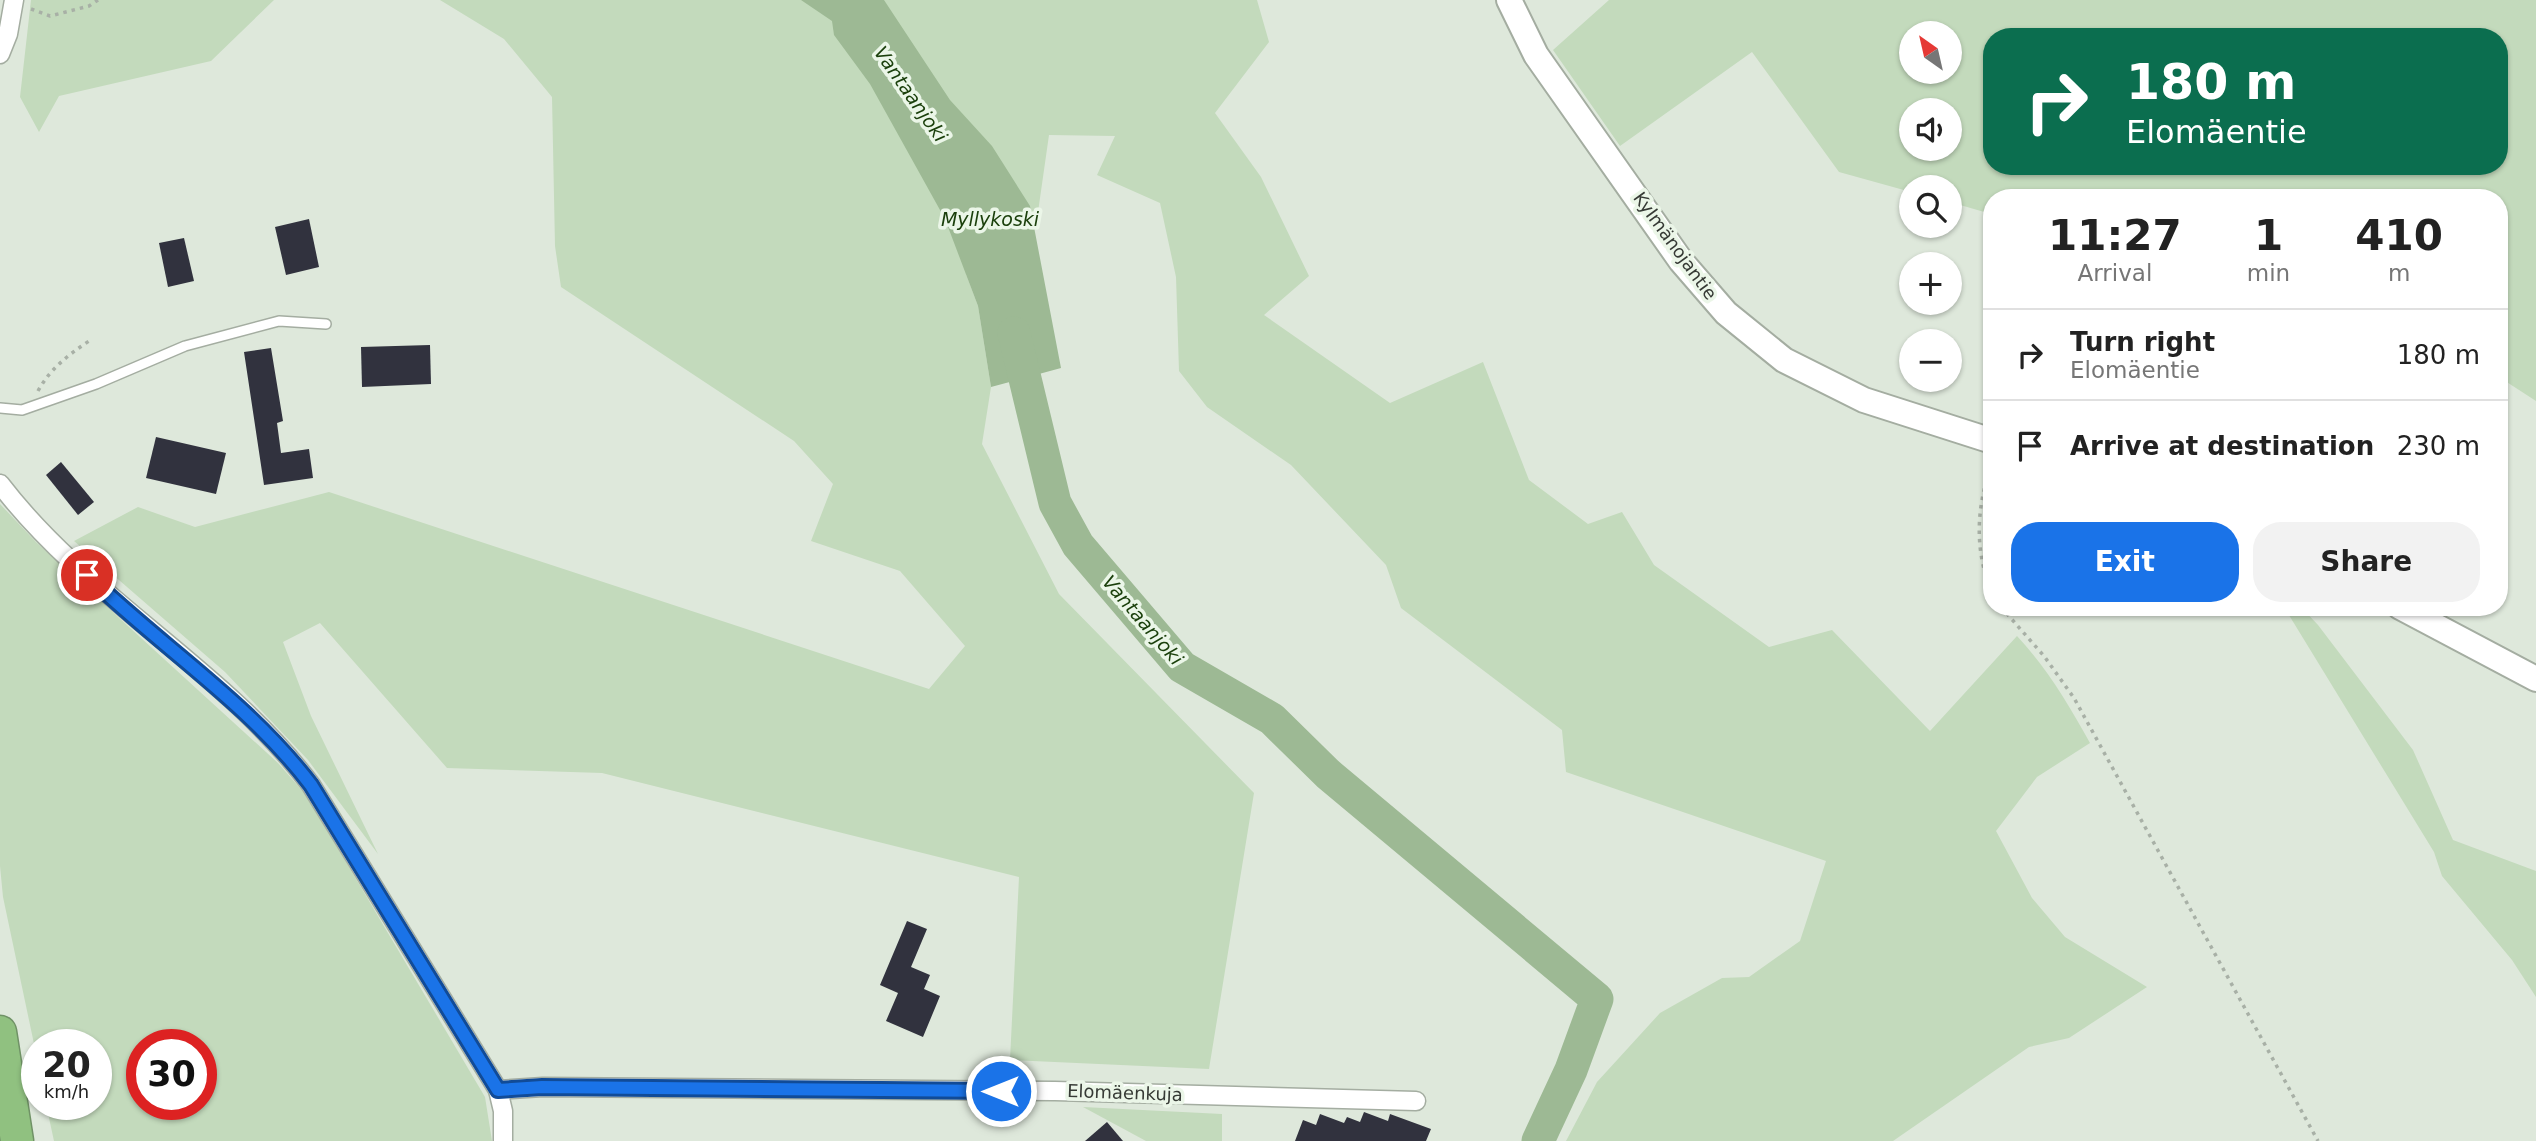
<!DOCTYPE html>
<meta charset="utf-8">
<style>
body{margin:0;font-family:"DejaVu Sans",sans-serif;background:#f2f2f2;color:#222;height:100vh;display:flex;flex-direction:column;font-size:26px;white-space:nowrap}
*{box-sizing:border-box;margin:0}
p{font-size:23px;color:#767676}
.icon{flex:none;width:38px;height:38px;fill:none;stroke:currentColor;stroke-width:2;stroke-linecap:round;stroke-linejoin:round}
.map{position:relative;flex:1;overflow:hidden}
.drawer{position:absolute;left:1983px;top:189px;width:525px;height:427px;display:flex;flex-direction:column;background:#fff;border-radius:28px;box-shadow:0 2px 5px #0004}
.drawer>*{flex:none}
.hud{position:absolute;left:1983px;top:28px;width:525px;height:147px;border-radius:28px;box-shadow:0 2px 5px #0004;background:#0b6e4f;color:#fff;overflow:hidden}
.needle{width:46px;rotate:326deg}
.controls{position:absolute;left:1899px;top:21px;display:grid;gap:14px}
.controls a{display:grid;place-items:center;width:63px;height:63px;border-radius:50%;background:#fff;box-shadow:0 2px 5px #0004;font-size:35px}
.speed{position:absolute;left:21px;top:1029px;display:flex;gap:14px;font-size:35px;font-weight:700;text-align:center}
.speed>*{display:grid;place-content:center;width:91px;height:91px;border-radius:50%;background:#fff;box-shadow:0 2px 5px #0004;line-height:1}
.speed small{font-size:18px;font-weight:400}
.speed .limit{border:10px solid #d22;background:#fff;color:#111}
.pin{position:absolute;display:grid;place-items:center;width:60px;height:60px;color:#fff;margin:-30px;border:4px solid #fff;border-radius:50%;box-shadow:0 2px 7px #0007}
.me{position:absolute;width:77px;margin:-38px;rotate:270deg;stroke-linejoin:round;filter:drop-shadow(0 0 5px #0008)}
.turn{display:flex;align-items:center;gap:24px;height:147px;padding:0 28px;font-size:32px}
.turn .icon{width:91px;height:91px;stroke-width:2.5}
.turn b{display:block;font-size:49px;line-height:60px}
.eta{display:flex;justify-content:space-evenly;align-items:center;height:119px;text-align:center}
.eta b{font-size:42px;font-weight:600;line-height:49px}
.primary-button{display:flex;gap:14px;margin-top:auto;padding:14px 28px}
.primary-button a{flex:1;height:80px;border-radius:28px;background:#1a73e8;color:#fff;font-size:28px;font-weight:600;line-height:80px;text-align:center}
.primary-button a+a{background:#f2f2f2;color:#222}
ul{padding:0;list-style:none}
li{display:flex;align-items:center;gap:21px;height:91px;padding:0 28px;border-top:2px solid #e0e0e0}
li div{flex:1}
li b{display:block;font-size:26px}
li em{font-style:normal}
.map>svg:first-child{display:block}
.green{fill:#c3dabc;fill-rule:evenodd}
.water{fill:#9db994}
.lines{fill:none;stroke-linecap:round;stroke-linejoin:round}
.river{stroke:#9db994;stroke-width:33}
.building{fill:#31323e}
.lane-casing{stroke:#a4ada1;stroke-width:12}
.street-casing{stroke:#a4ada1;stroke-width:21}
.secondary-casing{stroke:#a4ada1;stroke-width:28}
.highway-casing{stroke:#709266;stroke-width:35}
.path{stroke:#a8b0a6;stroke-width:3.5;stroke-dasharray:3.5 5;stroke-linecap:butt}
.lane{stroke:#fff;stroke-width:9}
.street{stroke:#fff;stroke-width:18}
.secondary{stroke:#fff;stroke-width:24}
.highway{stroke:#90c180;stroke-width:32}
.route-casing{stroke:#114b97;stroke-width:18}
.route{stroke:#1a73e8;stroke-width:12}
.labels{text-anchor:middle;stroke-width:7;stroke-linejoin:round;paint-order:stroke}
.street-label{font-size:18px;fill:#363a35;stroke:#ebf6e8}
.water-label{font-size:19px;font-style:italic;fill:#1b400c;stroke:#ebf6e8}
</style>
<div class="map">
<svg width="2536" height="1141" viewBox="0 0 2536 1141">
<rect width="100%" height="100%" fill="#dee8db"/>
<g class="green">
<polygon points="31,0 274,0 211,61 59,96 39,132 20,97"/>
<path d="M440,0H1257L1269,42L1215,113L1261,177L1309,276L1264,315L1390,403L1483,362L1529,480L1588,524L1622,512L1654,565L1769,647L1832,630L1930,731L2017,636C2047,668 2069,705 2090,743L2037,777L1996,831L2032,898L2065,937L2147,987L2069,1038L2029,1047L1893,1141H1566L1597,1082L1660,1013L1722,978L1749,977L1800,941L1826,861L1566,772L1562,730L1401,608L1386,565L1291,465L1207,407L1179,371L1176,277L1160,203L1097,175L1115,136L1049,135L1037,219L966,274L978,306L991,387L982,444L1059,594L1254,793L1209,1069L1010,1060L1019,877L602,773L447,768L320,623L283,642L311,716L378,854L308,760L225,672L74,541L138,507L195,527L329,492L929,689L965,646L900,571L811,541L833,484L794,441L561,287L555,246L552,97L504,39Z"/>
<path d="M1609,0H2536V401L2499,377V198H1992L1991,214L1950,202V187H1911V192L1839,172L1752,52L1620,146L1553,50ZM1911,33H1950V72H1911ZM1992,37H2499V166H1992ZM1950,110V149H1911V110Z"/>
<path d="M0,504L36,542L278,763L307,796L485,1097L492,1141H54L46,1104H96V1045H37V1058L3,897L0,866ZM142,1045H201V1104H142Z"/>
<polygon points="2284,607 2301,607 2318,625 2413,750 2453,840 2536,871 2536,997 2512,960 2442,876 2434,852"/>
<polygon points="1083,1107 1222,1114 1222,1141 1146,1141"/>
</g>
<polygon class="water" points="801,0 884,0 950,100 992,146 1030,206 1061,368 991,387 978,306 945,219 870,84 834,35 832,21"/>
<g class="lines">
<polyline class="river" points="1014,333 1055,503 1078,545 1182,667 1272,719 1328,774 1597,999 1571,1070 1538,1141"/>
</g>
<g class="building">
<polygon points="309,219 319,267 286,275 275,227"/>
<polygon points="184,238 194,281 168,287 159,243"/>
<polygon points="430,345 431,384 362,387 361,347"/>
<polygon points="271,348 283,421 277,423 281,453 309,449 313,478 264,485 244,352"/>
<polygon points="156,437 226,453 216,494 146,478"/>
<polygon points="61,462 94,502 78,515 46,475"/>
<polygon points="907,921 927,929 911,967 930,975 924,989 940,996 923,1037 886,1021 898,993 880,985"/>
<polygon points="1364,1112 1388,1121 1390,1114 1431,1129 1426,1141 1295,1141 1303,1120 1316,1125 1320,1114 1344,1123 1347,1117 1360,1122"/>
<polygon points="1107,1122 1123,1141 1085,1141"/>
</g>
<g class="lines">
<defs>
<polyline id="lane" points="0,408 22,410 96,384 185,346 279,321 326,324"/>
<g id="street">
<polyline points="0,54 8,34 14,0"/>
<path d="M0,484C88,599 224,669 311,785L498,1090L503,1111V1141"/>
<polyline points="498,1090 543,1087 1055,1091 1416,1101"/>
</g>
<g id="secondary">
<polyline points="1509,0 1536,55 1681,261 1726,313 1784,360 1864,400 1992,441"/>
<polyline points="2400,607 2536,679"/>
</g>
<polyline id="highway" points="0,1032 17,1141"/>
</defs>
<use href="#lane" class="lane-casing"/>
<use href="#street" class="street-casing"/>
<use href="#secondary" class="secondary-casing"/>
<use href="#highway" class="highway-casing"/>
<g class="path">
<polyline points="31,9 50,16 89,6 98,0"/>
<path d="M38,391C50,369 68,355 89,341"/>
<path d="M1992,464C1976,507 1974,550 1992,593"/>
<polyline points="2001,607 2044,656 2074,698 2318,1141"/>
</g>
<use href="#lane" class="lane"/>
<use href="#street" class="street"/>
<use href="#secondary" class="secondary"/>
<use href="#highway" class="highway"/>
</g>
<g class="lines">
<defs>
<path id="route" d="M87,575C160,646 248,702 311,785L498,1090L542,1087L1001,1091"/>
</defs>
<use href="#route" class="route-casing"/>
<use href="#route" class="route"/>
</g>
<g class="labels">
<g class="street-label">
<text transform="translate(1675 246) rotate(54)" y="6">Kylmänojantie</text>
<text transform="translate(1125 1093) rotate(2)" y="6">Elomäenkuja</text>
</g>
<g class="water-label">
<text transform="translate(911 94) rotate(55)" y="7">Vantaanjoki</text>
<text x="990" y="226">Myllykoski</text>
<text transform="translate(1143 620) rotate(49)" y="7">Vantaanjoki</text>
</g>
</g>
</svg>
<div class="controls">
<a><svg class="needle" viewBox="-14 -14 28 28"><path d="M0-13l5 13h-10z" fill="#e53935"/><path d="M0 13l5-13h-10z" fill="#767676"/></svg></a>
<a><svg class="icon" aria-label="sound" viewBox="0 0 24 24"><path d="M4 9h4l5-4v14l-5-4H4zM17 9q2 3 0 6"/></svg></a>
<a><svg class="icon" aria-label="search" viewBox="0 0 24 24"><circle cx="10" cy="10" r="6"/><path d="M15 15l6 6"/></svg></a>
<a>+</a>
<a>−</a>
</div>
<div class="speed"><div>20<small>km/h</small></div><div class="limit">30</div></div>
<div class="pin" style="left:87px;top:575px;background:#d93025"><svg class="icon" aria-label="arrive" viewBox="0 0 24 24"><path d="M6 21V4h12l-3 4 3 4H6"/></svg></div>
<svg class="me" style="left:1001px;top:1091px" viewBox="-20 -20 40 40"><circle r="17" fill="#1a73e8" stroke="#fff" stroke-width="3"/><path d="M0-11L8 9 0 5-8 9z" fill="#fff"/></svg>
<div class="hud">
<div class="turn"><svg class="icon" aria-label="right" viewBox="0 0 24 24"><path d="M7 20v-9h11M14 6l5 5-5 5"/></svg><div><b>180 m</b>Elomäentie</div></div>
</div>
<section class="drawer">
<div class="eta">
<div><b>11:27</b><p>Arrival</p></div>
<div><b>1</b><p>min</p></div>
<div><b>410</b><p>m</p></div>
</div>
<ul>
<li><svg class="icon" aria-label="right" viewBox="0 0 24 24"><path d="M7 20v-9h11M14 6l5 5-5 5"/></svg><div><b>Turn right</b><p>Elomäentie</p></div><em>180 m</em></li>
<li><svg class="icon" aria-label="arrive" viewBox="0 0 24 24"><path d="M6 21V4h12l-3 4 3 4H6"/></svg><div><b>Arrive at destination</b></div><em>230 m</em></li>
</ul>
<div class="primary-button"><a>Exit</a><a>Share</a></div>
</section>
</div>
